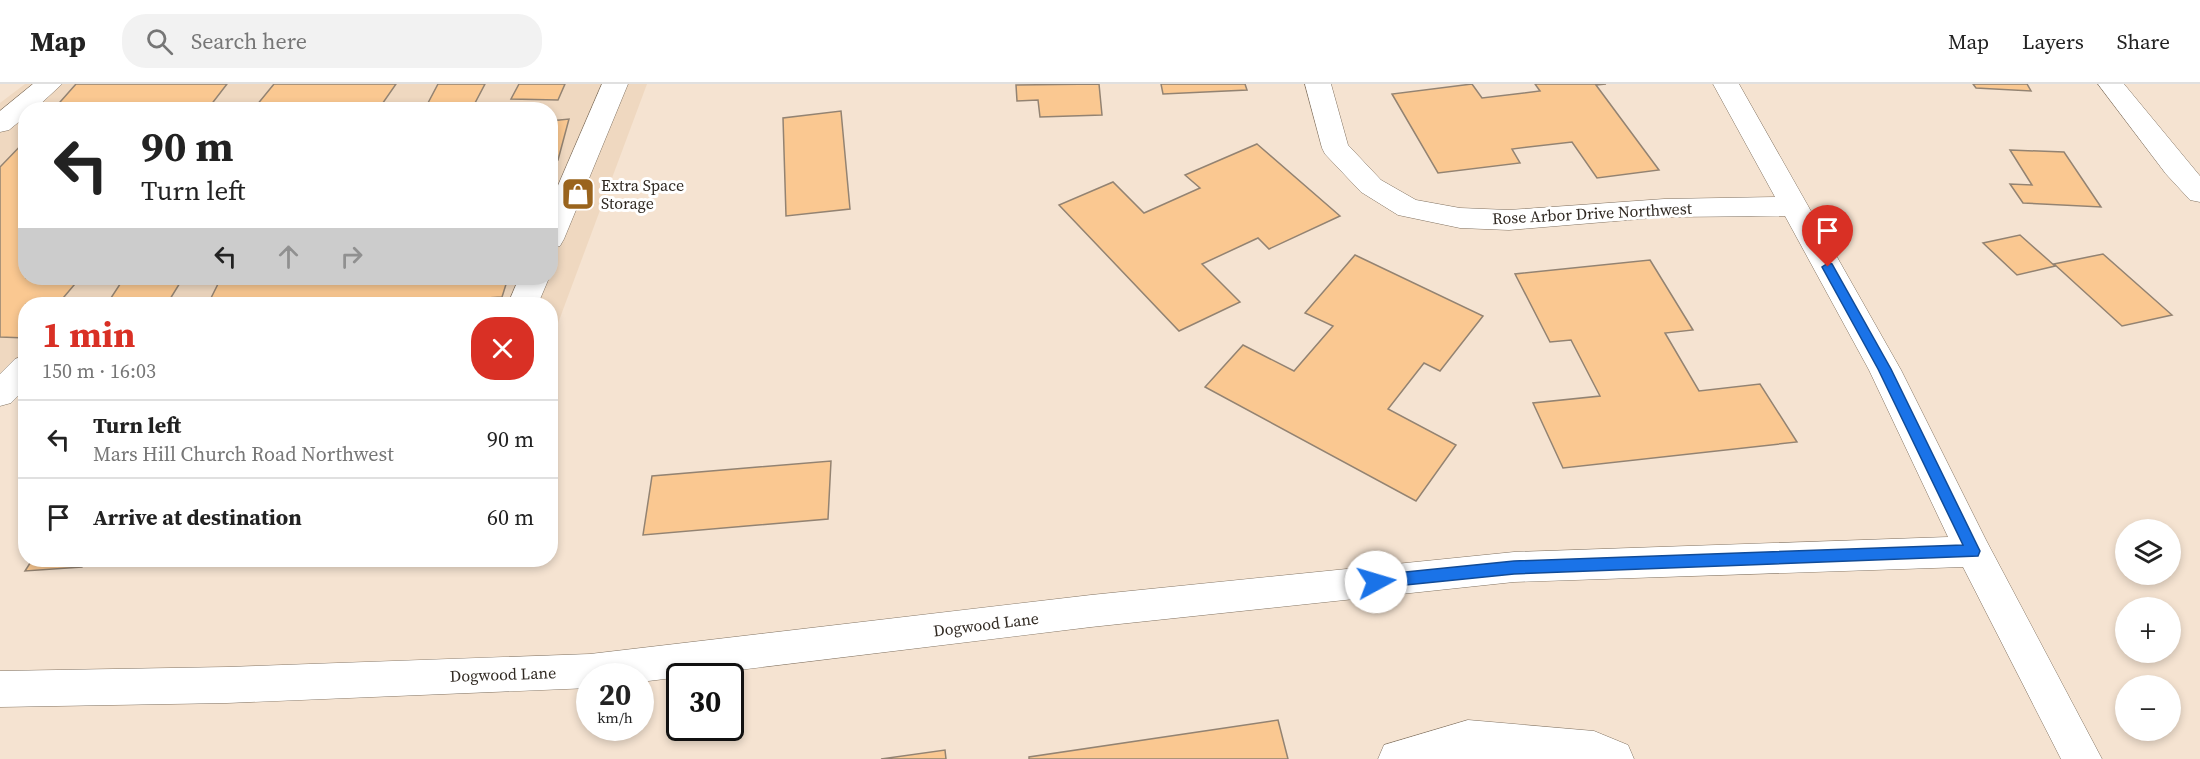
<!DOCTYPE html>
<meta charset="utf-8">
<style>
body{margin:0;font-family:"Source Serif 4",serif;background:#f2f2f2;color:#222;height:100vh;display:flex;flex-direction:column;font-size:22px;white-space:nowrap}
*{box-sizing:border-box;margin:0}
p{font-size:20px;color:#767676}
.icon{flex:none;width:33px;height:33px;fill:none;stroke:currentColor;stroke-width:2;stroke-linecap:round;stroke-linejoin:round}
.map{position:relative;flex:1;overflow:hidden}
.details{position:absolute;left:18px;top:213px;width:540px;height:270px;display:flex;flex-direction:column;background:#fff;border-radius:24px;box-shadow:0 3px 9px #0003}
.details>*{flex:none}
.banner{position:absolute;left:18px;top:18px;width:540px;height:183px;border-radius:24px;box-shadow:0 3px 9px #0003;background:#fff;color:#222;overflow:hidden}
.controls{position:absolute;left:2115px;top:435px;display:grid;gap:12px}
.controls a{display:grid;place-items:center;width:66px;height:66px;border-radius:50%;background:#fff;box-shadow:0 3px 9px #0003;font-size:30px}
.speed{position:absolute;left:576px;top:579px;display:flex;gap:12px;font-size:30px;font-weight:700;text-align:center}
.speed>*{display:grid;place-content:center;width:78px;height:78px;border-radius:50%;background:#fff;box-shadow:0 3px 9px #0003;line-height:1}
.speed small{font-size:15px;font-weight:400}
.speed .limit{border:3px solid #111;border-radius:9px;background:#fff;color:#111}
.pin{position:absolute;display:grid;place-items:center;width:51px;height:51px;color:#fff;margin:-62px -26px;border-radius:50% 50% 50% 0;rotate:-45deg;box-shadow:0 0 6px #0007}
.pin .icon{rotate:45deg}
.me{position:absolute;width:66px;margin:-33px;rotate:84deg;stroke-linejoin:round;filter:drop-shadow(0 0 4px #0008)}
.turn{display:flex;align-items:center;gap:21px;height:126px;padding:0 24px;font-size:27px}
.turn .icon{width:78px;height:78px;stroke-width:2.5}
.turn b{display:block;font-size:42px;line-height:51px}
.lanes{display:flex;align-items:center;height:57px;padding:0 24px;background:#0003;justify-content:center;gap:30px;direction:ltr}
.lanes .off{opacity:.35}
.round{display:grid;place-items:center;flex:none;width:63px;height:63px;border-radius:24px;background:#f2f2f2}
.overview{display:flex;align-items:center;justify-content:space-between;height:102px;padding:0 24px}
h1{font-size:36px;font-weight:700;line-height:45px;color:#d93025}
ul{padding:0;list-style:none}
li{display:flex;align-items:center;gap:18px;height:78px;padding:0 24px;border-top:2px solid #e0e0e0}
li div{flex:1}
li b{display:block;font-size:22px}
li em{font-style:normal}
header{display:flex;align-items:center;gap:36px;box-sizing:border-box;height:84px;padding:0 30px;background:#fff;border-bottom:2px solid #e0e0e0}
header strong{font-size:28px}
nav{display:flex;gap:33px;margin-inline-start:auto;font-size:21px}
.search{width:420px;height:54px;background:#f2f2f2;display:flex;align-items:center;gap:15px;box-sizing:border-box;padding:0 21px;border-radius:24px;color:#767676;font-size:22px}
.map>svg:first-child{display:block}
.built{fill:#efd8c0;fill-rule:evenodd}
.building{fill:#fac891;stroke:#938372;stroke-width:1.5}
.lines{fill:none;stroke-linecap:round;stroke-linejoin:round}
.minor-casing{stroke:#817261;stroke-width:1}
.minor{fill:#fff;fill-rule:evenodd}
.route{fill:#1a73e8;stroke:#114b97;stroke-width:1.5}
.labels{text-anchor:middle;stroke-width:6;stroke-linejoin:round;paint-order:stroke}
.poi-label{font-size:16px;fill:#302922;stroke:#fff;text-anchor:start}
.street-label{font-size:16px;fill:#302922;stroke:#fff}
</style>
<header>
<strong>Map</strong>
<div class="search"><svg class="icon" aria-label="search" viewBox="0 0 24 24"><circle cx="10" cy="10" r="6"/><path d="M15 15l6 6"/></svg>Search here</div>
<nav><a>Map</a><a>Layers</a><a>Share</a></nav>
</header>
<div class="map">
<svg width="2200" height="675" viewBox="0 0 2200 675">
<rect width="100%" height="100%" fill="#f5e3d1"/>
<path class="built" d="M25,0H647L551,258L550,220H26L25,303L0,305V19ZM26,26H550V194H26Z"/>
<g class="building">
<polygon points="76,0 227,0 207,26 53,26"/>
<polygon points="274,0 396,0 378,26 256,22"/>
<polygon points="438,0 485,0 475,19 428,19"/>
<polygon points="519,0 565,0 558,16 511,15"/>
<polygon points="1099,0 1102,31 1040,33 1038,16 1017,17 1016,1"/>
<polygon points="1161,0 1245,0 1247,6 1163,10"/>
<polygon points="1472,0 1482,14 1540,7 1535,0 1606,0 1596,1 1659,86 1597,94 1572,58 1512,65 1520,79 1438,89 1392,10"/>
<polygon points="1973,0 2027,0 2031,7 1976,4"/>
<polygon points="841,27 850,125 786,132 783,34"/>
<polygon points="569,35 558,76 550,77 550,37"/>
<polygon points="26,56 26,194 80,194 58,220 26,220 26,254 0,253 0,83"/>
<polygon points="1257,60 1340,132 1269,165 1258,154 1202,180 1240,218 1179,247 1059,121 1113,98 1144,129 1200,104 1185,91"/>
<polygon points="2010,66 2064,68 2101,123 2023,119 2010,100 2032,101"/>
<polygon points="2020,151 2055,182 2017,191 1983,159"/>
<polygon points="2103,170 2172,231 2122,242 2054,180"/>
<polygon points="1355,171 1483,232 1440,287 1424,279 1388,325 1456,361 1416,417 1205,303 1243,261 1294,287 1333,242 1305,229"/>
<polygon points="1650,176 1693,246 1665,249 1699,307 1760,300 1797,358 1563,384 1533,319 1600,312 1571,256 1550,258 1515,190"/>
<polygon points="124,194 183,194 167,220 107,220"/>
<polygon points="221,194 508,194 502,213 391,220 208,220"/>
<polygon points="831,377 828,435 643,451 652,392"/>
<polygon points="32,476 86,476 82,483 25,487"/>
<polygon points="1278,636 1288,675 1029,675 1029,673"/>
<polygon points="945,666 946,675 881,675"/>
</g>
<g class="lines">
<defs>
<g id="minor">
<polygon points="33,0 62,0 34,26 26,26 26,32 9,46 0,48 0,27"/>
<polygon points="602,0 628,0 564,155 560,162 550,165 550,120"/>
<polygon points="1305,0 1331,0 1348,61 1381,96 1416,116 1460,124 1509,126 1664,115 1775,113 1713,0 1739,0 1901,286 1986,456 2102,675 2061,675 1963,483 1514,498 1091,543 640,598 640,592 590,592 590,604 227,619 0,623 0,587 227,583 590,570 1091,511 1514,468 1948,453 1869,286 1785,132 1664,133 1509,146 1460,144 1398,131 1361,108 1325,70 1322,64"/>
<polygon points="2098,0 2124,0 2200,92 2200,118 2190,116 2166,90"/>
<polygon points="519,194 549,194 538,220 508,220"/>
<polygon points="26,271 26,304 11,319 0,322 0,290 15,275"/>
<polygon points="1468,636 1594,647 1628,661 1634,675 1378,675 1384,661"/>
</g>
</defs>
<use href="#minor" class="minor-casing"/>
<use href="#minor" class="minor"/>
</g>
<polygon class="route" points="1828,179 1832,180 1891,285 1980,467 1978,472 1514,490 1376,504 1371,502 1368,498 1371,493 1376,491 1514,477 1963,461 1878,285 1822,183"/>
<defs>
<symbol id="shop-square" viewBox="-11 -11 22 22"><rect x="-9" y="-9" width="18" height="18" rx="4" fill="#9a641d" stroke="#fff"/><path d="M-5-2.5h2.3a2.7 3.5 0 0 1 5.4 0H5L5.5 6h-11ZM-1.5-2.5h3a1.5 2.3 0 0 0-3 0Z" fill="#fff"/></symbol>
</defs>
<g fill-rule="evenodd">
<use href="#shop-square" x="559" y="91" width="38" height="38"/>
</g>
<g class="labels">
<g class="poi-label">
<text x="601" y="107">Extra Space<tspan x="601" dy="18">Storage</tspan></text>
</g>
<g class="street-label">
<text transform="translate(1592 129) rotate(-3)" y="6">Rose Arbor Drive Northwest</text>
<text transform="translate(986 540) rotate(-7)" y="6">Dogwood Lane</text>
<text transform="translate(503 590) rotate(-2)" y="6">Dogwood Lane</text>
</g>
</g>
</svg>
<div class="controls">
<a><svg class="icon" aria-label="layers" viewBox="0 0 24 24"><path d="M12 4l9 5-9 5-9-5zM3 14l9 5 9-5"/></svg></a>
<a>+</a>
<a>−</a>
</div>
<div class="speed"><div>20<small>km/h</small></div><div class="limit">30</div></div>
<div class="pin" style="left:1828px;top:183px;background:#d93025"><svg class="icon" aria-label="arrive" viewBox="0 0 24 24"><path d="M6 21V4h12l-3 4 3 4H6"/></svg></div>
<svg class="me" style="left:1376px;top:498px" viewBox="-20 -20 40 40"><circle r="19" fill="#fff"/><path d="M0-13L10 11 0 6-10 11z" fill="#1a73e8"/></svg>
<div class="banner">
<div class="turn"><svg class="icon" aria-label="left" viewBox="0 0 24 24"><path d="M17 20v-9H6M10 6l-5 5 5 5"/></svg><div><b>90 m</b>Turn left</div></div>
<div class="lanes"><svg class="icon" aria-label="left" viewBox="0 0 24 24"><path d="M17 20v-9H6M10 6l-5 5 5 5"/></svg><svg class="icon off" aria-label="ahead" viewBox="0 0 24 24"><path d="M12 20V5M6 11l6-6 6 6"/></svg><svg class="icon off" aria-label="right" viewBox="0 0 24 24"><path d="M7 20v-9h11M14 6l5 5-5 5"/></svg></div>
</div>
<section class="details">
<div class="overview"><div><h1>1 min</h1><p>150 m · 16:03</p></div><a class="round" style="background:#d93025;color:#fff"><svg class="icon" aria-label="close" viewBox="0 0 24 24"><path d="M6 6l12 12M18 6L6 18"/></svg></a></div>
<ul>
<li><svg class="icon" aria-label="left" viewBox="0 0 24 24"><path d="M17 20v-9H6M10 6l-5 5 5 5"/></svg><div><b>Turn left</b><p>Mars Hill Church Road Northwest</p></div><em>90 m</em></li>
<li><svg class="icon" aria-label="arrive" viewBox="0 0 24 24"><path d="M6 21V4h12l-3 4 3 4H6"/></svg><div><b>Arrive at destination</b></div><em>60 m</em></li>
</ul>
</section>
</div>
